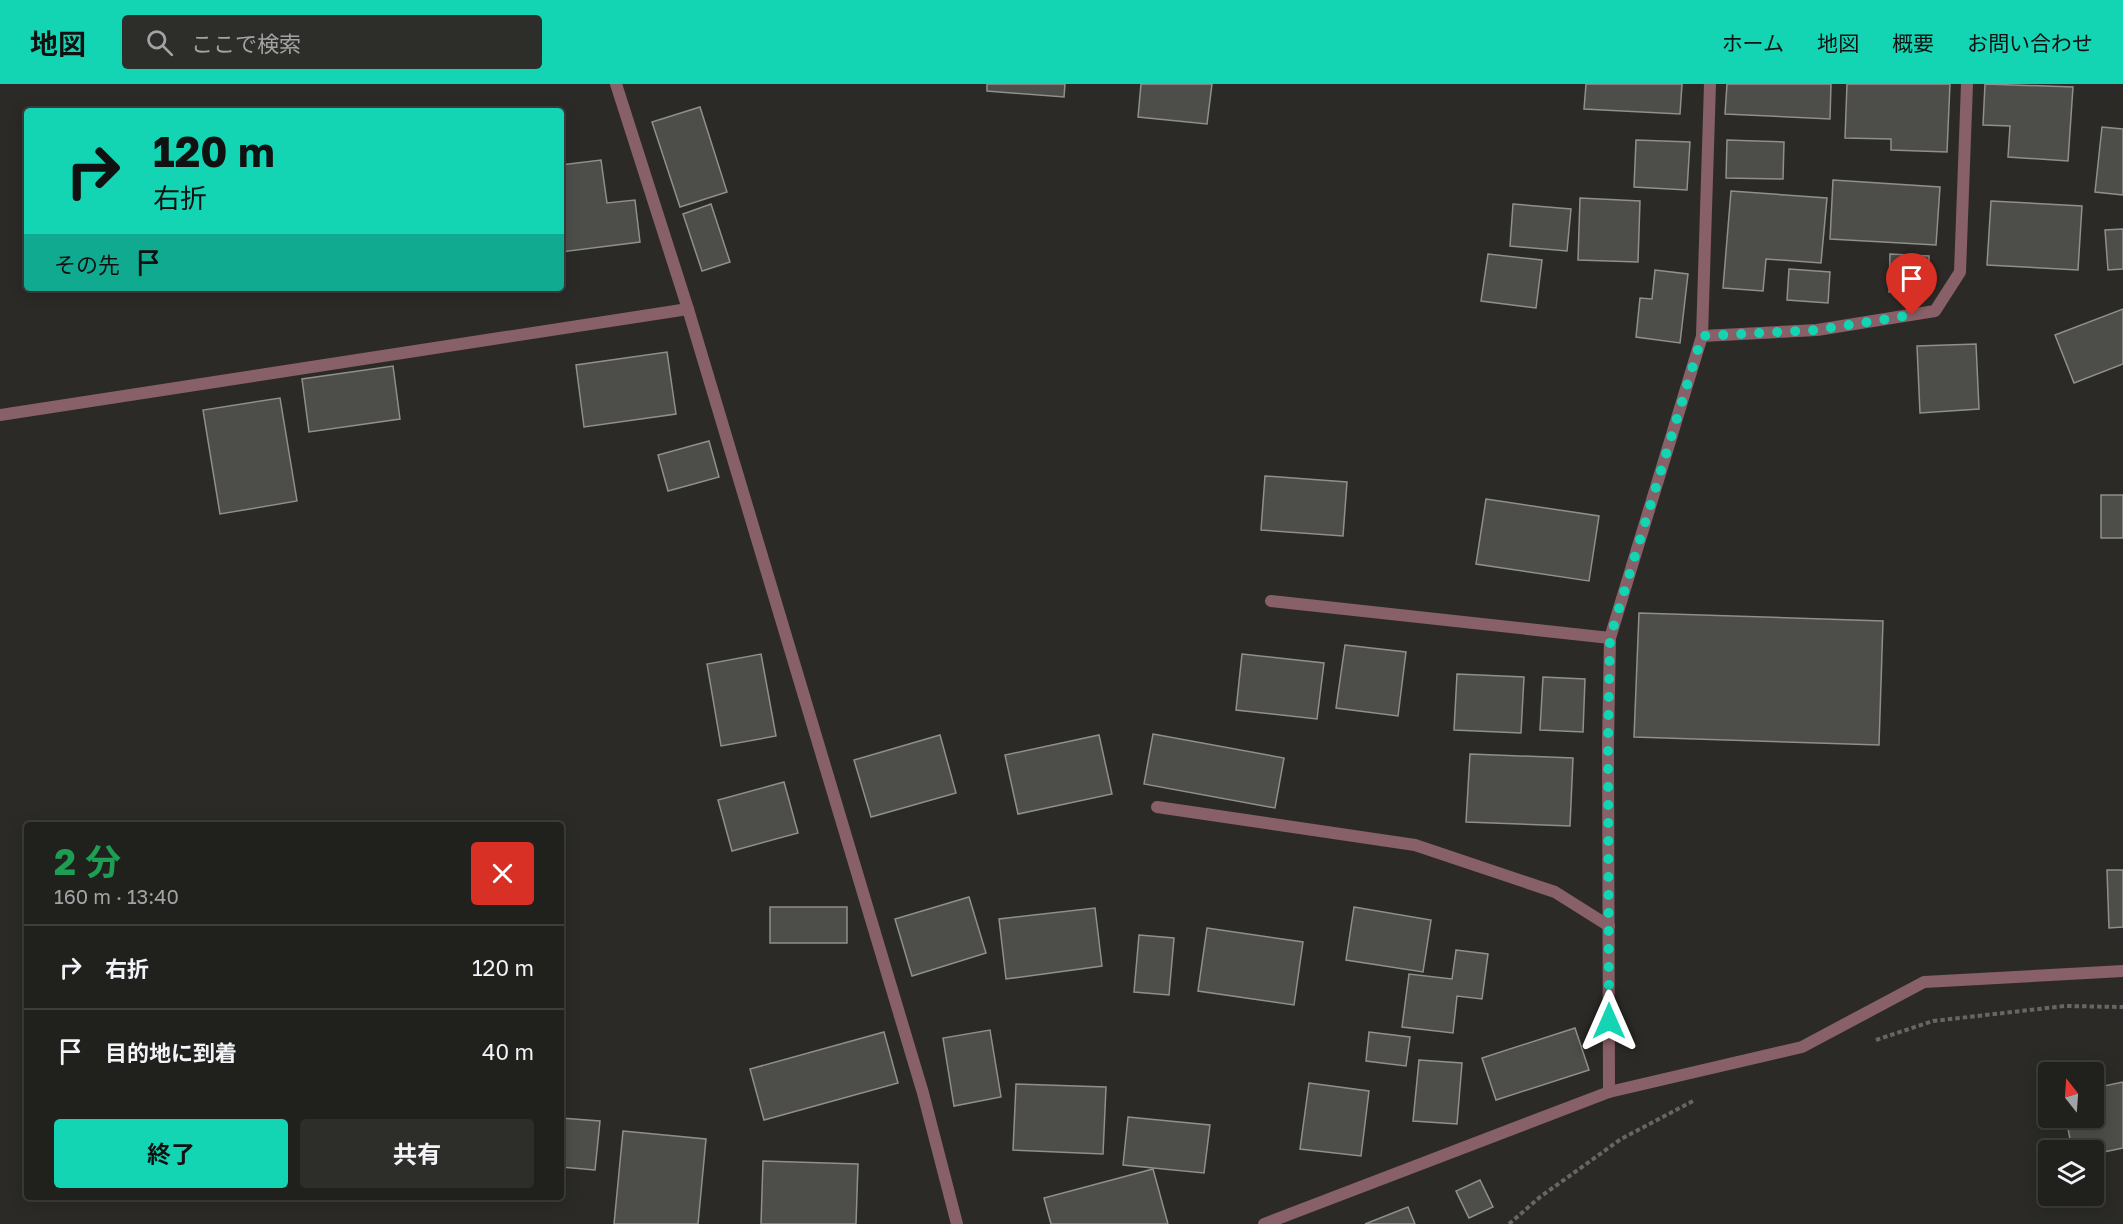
<!DOCTYPE html>
<html lang="ja">
<meta charset="utf-8">
<style>
body{margin:0;font-family:"Golos Text","Noto Sans JP",sans-serif;background:#2d2d2a;color:#f1f3f6;height:100vh;display:flex;flex-direction:column;font-size:22px;white-space:nowrap}
*{box-sizing:border-box;margin:0}
p{font-size:20px;color:#a2a3a4}
.icon{flex:none;width:33px;height:33px;fill:none;stroke:currentColor;stroke-width:2;stroke-linecap:round;stroke-linejoin:round}
.map{position:relative;flex:1;overflow:hidden}
.panel{position:absolute;left:24px;top:738px;width:540px;height:378px;display:flex;flex-direction:column;background:#20201d;border-radius:6px;box-shadow:0 3px 15px #0003,0 0 0 2px #3d3e3b}
.panel>*{flex:none}
.hud{position:absolute;left:24px;top:24px;width:540px;height:183px;border-radius:6px;box-shadow:0 3px 15px #0003,0 0 0 2px #3d3e3b;background:#13d5b3;color:#111;overflow:hidden}
.needle{width:39px;rotate:343deg}
.buttons{position:absolute;left:2038px;top:978px;display:grid;gap:12px}
.buttons a{display:grid;place-items:center;width:66px;height:66px;border-radius:6px;background:#20201d;box-shadow:0 3px 15px #0003,0 0 0 2px #3d3e3b;font-size:30px}
.pin{position:absolute;display:grid;place-items:center;width:51px;height:51px;color:#fff;margin:-62px -26px;border-radius:50% 50% 50% 0;rotate:-45deg;box-shadow:0 0 6px #0007}
.pin .icon{rotate:45deg}
.me{position:absolute;width:66px;margin:-33px;rotate:0deg;stroke-linejoin:round;filter:drop-shadow(0 0 4px #0008)}
.turn{display:flex;align-items:center;gap:21px;height:126px;padding:0 30px;font-size:27px}
.turn .icon{width:78px;height:78px;stroke-width:2.5}
.turn b{display:block;font-size:42px;line-height:51px}
.then{display:flex;align-items:center;height:57px;padding:0 30px;background:#0003;gap:12px;font-size:22px}
.round{display:grid;place-items:center;flex:none;width:63px;height:63px;border-radius:6px;background:#2d2d2a}
.headline{display:flex;align-items:center;justify-content:space-between;height:102px;padding:0 30px}
h1{font-size:36px;font-weight:700;line-height:45px;color:#1e9e55}
.primary-button{display:flex;gap:12px;margin-top:auto;padding:12px 30px}
.primary-button a{flex:1;height:69px;border-radius:6px;background:#13d5b3;color:#111;font-size:24px;font-weight:700;line-height:69px;text-align:center}
.primary-button a+a{background:#2d2d2a;color:#f1f3f6}
ul{padding:0;list-style:none}
li{display:flex;align-items:center;gap:18px;height:84px;padding:0 30px;border-top:2px solid #3d3e3b}
li div{flex:1}
li b{display:block;font-size:22px}
li em{font-style:normal}
header{display:flex;align-items:center;gap:36px;box-sizing:border-box;height:84px;padding:0 30px;background:#13d5b3;color:#111}
header strong{font-size:28px}
nav{display:flex;gap:33px;margin-inline-start:auto;font-size:21px}
.search{width:420px;height:54px;background:#2d2d2a;display:flex;align-items:center;gap:15px;box-sizing:border-box;padding:0 21px;border-radius:6px;color:#a2a3a4;font-size:22px}
.map>svg:first-child{display:block}
.building{fill:#4d4d49;stroke:#908f8b;stroke-width:1.5}
.lines{fill:none;stroke-linecap:round;stroke-linejoin:round}
.path{stroke:#676664;stroke-width:4;stroke-dasharray:4.5 3;stroke-linecap:butt}
.lane{stroke:#886067;stroke-width:12}
.street{stroke:#886067;stroke-width:12}
.route{stroke:#13d5b3;stroke-width:10;stroke-dasharray:0 18}
</style>
<header>
<strong>地図</strong>
<div class="search"><svg class="icon" aria-label="search" viewBox="0 0 24 24"><circle cx="10" cy="10" r="6"/><path d="M15 15l6 6"/></svg>ここで検索</div>
<nav><a>ホーム</a><a>地図</a><a>概要</a><a>お問い合わせ</a></nav>
</header>
<div class="map">
<svg width="2123" height="1140" viewBox="0 0 2123 1140">
<rect width="100%" height="100%" fill="#2b2a27"/>
<g class="building">
<polygon points="987,0 1065,0 1064,13 987,7"/>
<polygon points="1141,0 1212,0 1207,40 1138,33"/>
<polygon points="1586,0 1682,0 1680,30 1584,25"/>
<polygon points="1727,0 1831,0 1830,35 1725,30"/>
<polygon points="1847,0 1950,0 1947,68 1891,66 1891,55 1845,54"/>
<polygon points="1985,0 2073,3 2068,77 2008,73 2010,42 1983,41"/>
<polygon points="700,23 727,108 680,123 652,38"/>
<polygon points="2102,43 2123,45 2123,111 2095,108"/>
<polygon points="1636,56 1690,58 1687,106 1634,103"/>
<polygon points="1727,56 1784,58 1783,95 1726,94"/>
<polygon points="601,76 607,119 635,116 640,158 561,168 561,81"/>
<polygon points="1833,96 1940,103 1936,161 1830,155"/>
<polygon points="1731,107 1827,114 1821,179 1766,175 1763,207 1723,204"/>
<polygon points="1580,114 1640,117 1638,178 1578,176"/>
<polygon points="1991,117 2082,122 2078,186 1987,181"/>
<polygon points="711,120 730,178 702,187 683,130"/>
<polygon points="1513,120 1571,125 1567,167 1510,162"/>
<polygon points="2123,145 2123,185 2108,186 2105,146"/>
<polygon points="1488,170 1542,176 1536,224 1481,217"/>
<polygon points="1890,170 1929,172 1928,209 1889,208"/>
<polygon points="1789,185 1830,188 1828,219 1787,216"/>
<polygon points="1655,186 1688,190 1680,259 1636,253 1640,214 1652,215"/>
<polygon points="2123,225 2123,280 2074,299 2055,251"/>
<polygon points="1976,260 1979,325 1920,329 1917,262"/>
<polygon points="667,268 676,330 584,343 576,281"/>
<polygon points="393,282 400,335 309,348 302,295"/>
<polygon points="280,314 297,417 220,430 203,326"/>
<polygon points="709,357 719,393 668,407 658,371"/>
<polygon points="1265,392 1347,398 1343,452 1261,446"/>
<rect x="2101" y="411" width="22" height="43"/>
<polygon points="1486,415 1599,432 1589,497 1476,480"/>
<polygon points="1639,529 1883,537 1879,661 1634,653"/>
<polygon points="1345,561 1406,568 1398,632 1336,624"/>
<polygon points="761,570 776,652 721,662 707,580"/>
<polygon points="1242,570 1324,579 1317,635 1236,626"/>
<polygon points="1457,590 1524,593 1521,649 1454,646"/>
<polygon points="1543,593 1585,595 1583,648 1540,646"/>
<polygon points="1153,650 1284,674 1275,724 1144,700"/>
<polygon points="940,651 956,709 871,733 854,676"/>
<polygon points="1099,651 1112,710 1018,730 1005,671"/>
<polygon points="1470,670 1573,674 1570,742 1466,738"/>
<polygon points="784,698 798,749 732,767 718,716"/>
<polygon points="2107,786 2123,786 2123,843 2109,844"/>
<polygon points="969,813 986,869 912,892 895,835"/>
<rect x="770" y="823" width="77" height="36"/>
<polygon points="1354,823 1431,836 1423,888 1346,876"/>
<polygon points="1095,824 1102,882 1006,895 999,835"/>
<polygon points="1207,844 1303,858 1294,921 1198,907"/>
<polygon points="1139,851 1174,854 1169,911 1134,908"/>
<polygon points="1456,866 1488,870 1482,915 1457,912 1453,949 1402,943 1409,890 1452,895"/>
<polygon points="1575,944 1589,986 1496,1016 1482,974"/>
<polygon points="990,946 1001,1013 954,1022 943,954"/>
<polygon points="884,948 898,999 764,1036 750,985"/>
<polygon points="1369,948 1410,953 1406,982 1366,977"/>
<polygon points="1419,976 1462,979 1457,1040 1413,1037"/>
<polygon points="2123,998 2123,1064 2094,1070 2094,1066 2072,1066 2066,1034 2094,1034 2094,1004"/>
<polygon points="1309,999 1369,1007 1361,1072 1300,1065"/>
<polygon points="1016,1000 1106,1003 1103,1070 1013,1066"/>
<polygon points="1128,1033 1210,1041 1204,1089 1123,1081"/>
<polygon points="561,1034 600,1037 595,1086 561,1083"/>
<polygon points="623,1047 706,1055 698,1140 614,1140"/>
<polygon points="763,1077 858,1080 856,1140 761,1140"/>
<polygon points="1153,1085 1168,1140 1051,1140 1044,1114"/>
<polygon points="1480,1096 1493,1123 1469,1134 1456,1107"/>
<polygon points="1408,1123 1415,1140 1365,1140"/>
</g>
<g class="lines">
<g class="path">
<polyline points="1876,956 1933,937 2065,922 2123,923"/>
<polyline points="1509,1140 1540,1113 1621,1055 1693,1017"/>
</g>
<polyline class="lane" points="1157,723 1415,761 1555,808 1609,842"/>
<g class="street">
<polyline points="616,0 688,225 923,1009 957,1140"/>
<polyline points="1702,252 1817,246 1935,227 1960,188 1967,0"/>
<polyline points="0,331 688,225"/>
<polyline points="1271,517 1610,554"/>
<polyline points="1609,1008 1608,659 1610,554 1702,252 1710,0"/>
<polyline points="1264,1140 1609,1008 1802,963 1924,898 2123,887"/>
</g>
</g>
<g class="lines">
<polyline class="route" points="1609,937 1608,659 1610,554 1702,252 1817,246 1912,231"/>
</g>
</svg>
<div class="buttons">
<a><svg class="needle" viewBox="-14 -14 28 28"><path d="M0-13l5 13h-10z" fill="#e53935"/><path d="M0 13l5-13h-10z" fill="#a2a3a4"/></svg></a>
<a><svg class="icon" aria-label="layers" viewBox="0 0 24 24"><path d="M12 4l9 5-9 5-9-5zM3 14l9 5 9-5"/></svg></a>
</div>
<div class="pin" style="left:1912px;top:231px;background:#d93025"><svg class="icon" aria-label="arrive" viewBox="0 0 24 24"><path d="M6 21V4h12l-3 4 3 4H6"/></svg></div>
<svg class="me" style="left:1609px;top:937px" viewBox="-20 -20 40 40"><path d="M0-17L14 15 0 8-14 15z" fill="#13d5b3" stroke="#fff" stroke-width="4"/></svg>
<div class="hud">
<div class="turn"><svg class="icon" aria-label="right" viewBox="0 0 24 24"><path d="M7 20v-9h11M14 6l5 5-5 5"/></svg><div><b>120 m</b>右折</div></div>
<div class="then">その先<svg class="icon" aria-label="arrive" viewBox="0 0 24 24"><path d="M6 21V4h12l-3 4 3 4H6"/></svg></div>
</div>
<section class="panel">
<div class="headline"><div><h1>2 分</h1><p>160 m · 13:40</p></div><a class="round" style="background:#d93025;color:#fff"><svg class="icon" aria-label="close" viewBox="0 0 24 24"><path d="M6 6l12 12M18 6L6 18"/></svg></a></div>
<ul>
<li><svg class="icon" aria-label="right" viewBox="0 0 24 24"><path d="M7 20v-9h11M14 6l5 5-5 5"/></svg><div><b>右折</b></div><em>120 m</em></li>
<li><svg class="icon" aria-label="arrive" viewBox="0 0 24 24"><path d="M6 21V4h12l-3 4 3 4H6"/></svg><div><b>目的地に到着</b></div><em>40 m</em></li>
</ul>
<div class="primary-button"><a>終了</a><a>共有</a></div>
</section>
</div>
